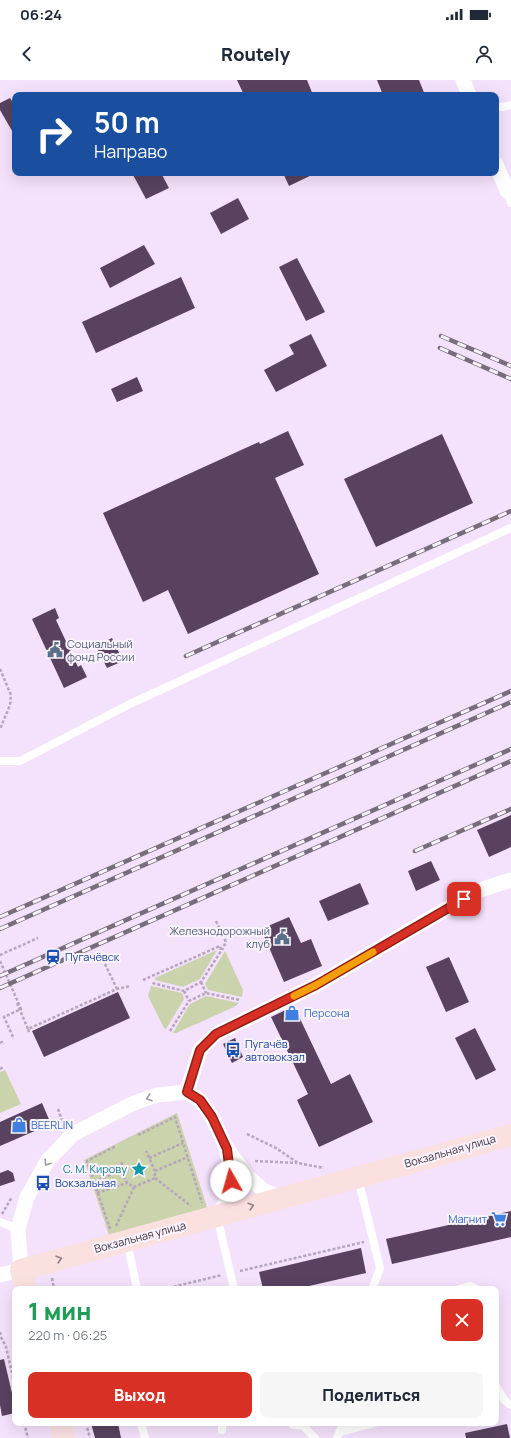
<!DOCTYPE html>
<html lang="ru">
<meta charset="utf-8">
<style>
body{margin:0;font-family:Manrope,sans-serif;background:#f6f6f7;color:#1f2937;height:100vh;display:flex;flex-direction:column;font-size:15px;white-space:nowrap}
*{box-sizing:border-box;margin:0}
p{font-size:13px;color:#747a83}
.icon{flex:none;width:22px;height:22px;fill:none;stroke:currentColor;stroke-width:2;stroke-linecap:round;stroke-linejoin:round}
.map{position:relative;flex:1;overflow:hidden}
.drawer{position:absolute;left:12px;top:1206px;width:487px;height:140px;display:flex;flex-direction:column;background:#fff;border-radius:8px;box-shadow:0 4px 16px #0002}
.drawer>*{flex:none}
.hud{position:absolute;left:12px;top:12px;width:487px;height:84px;border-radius:8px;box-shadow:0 4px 16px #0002;background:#1a4fa0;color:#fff;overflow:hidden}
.pin{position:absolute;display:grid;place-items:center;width:34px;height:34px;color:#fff;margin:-17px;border-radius:8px;box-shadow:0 2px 6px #0006}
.me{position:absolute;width:44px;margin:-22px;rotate:353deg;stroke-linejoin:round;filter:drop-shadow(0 0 3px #0008)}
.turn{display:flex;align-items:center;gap:14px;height:84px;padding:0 16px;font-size:18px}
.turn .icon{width:52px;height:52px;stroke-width:2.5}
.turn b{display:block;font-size:28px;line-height:34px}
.round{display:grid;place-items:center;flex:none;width:42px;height:42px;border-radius:8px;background:#f6f6f7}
.overview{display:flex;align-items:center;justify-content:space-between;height:68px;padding:0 16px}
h1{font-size:24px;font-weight:800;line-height:30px;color:#1e9e55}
.button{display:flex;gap:8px;margin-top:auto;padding:8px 16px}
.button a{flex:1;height:46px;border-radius:8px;background:#d93025;color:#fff;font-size:16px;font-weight:800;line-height:46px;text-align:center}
.button a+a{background:#f6f6f7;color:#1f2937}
.status{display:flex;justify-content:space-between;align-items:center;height:28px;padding:0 20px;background:#fff;direction:ltr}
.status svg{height:11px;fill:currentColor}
header{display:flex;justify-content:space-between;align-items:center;height:52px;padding:0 16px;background:#fff;font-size:18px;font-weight:800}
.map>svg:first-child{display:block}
.green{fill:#cbd3ac}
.building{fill:#584260}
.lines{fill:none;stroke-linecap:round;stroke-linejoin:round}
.path{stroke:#b5a6bb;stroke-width:2.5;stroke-dasharray:3 2;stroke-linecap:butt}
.lane{stroke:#fff;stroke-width:8}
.street{stroke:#fff;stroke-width:15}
.secondary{stroke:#fbe0e0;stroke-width:22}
.rail-casing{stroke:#786d7c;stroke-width:4.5}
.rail{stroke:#faf3fd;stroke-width:3;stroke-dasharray:9;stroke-linecap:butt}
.oneway{stroke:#9e9aa0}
.oneway2{stroke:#938289}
.route-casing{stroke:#8d1f18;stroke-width:10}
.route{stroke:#d93025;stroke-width:7}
.slow{stroke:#f59e0b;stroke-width:7}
.labels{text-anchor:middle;stroke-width:4;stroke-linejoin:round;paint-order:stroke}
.service-label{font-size:11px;fill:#4e5e75;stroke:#faf3fd;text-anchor:start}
.transit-label{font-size:11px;fill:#164399;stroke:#faf3fd;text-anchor:start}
.shop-label{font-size:11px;fill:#366cbe;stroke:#faf3fd;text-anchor:start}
.street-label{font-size:11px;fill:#3e3641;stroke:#faf3fd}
.culture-label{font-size:11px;fill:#0d838f;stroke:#faf3fd;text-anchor:end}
</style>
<div class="status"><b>06:24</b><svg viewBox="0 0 49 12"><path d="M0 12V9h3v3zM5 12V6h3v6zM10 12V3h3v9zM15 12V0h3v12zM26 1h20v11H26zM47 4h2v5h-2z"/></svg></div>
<header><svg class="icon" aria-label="back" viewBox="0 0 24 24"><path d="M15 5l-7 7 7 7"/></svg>Routely<svg class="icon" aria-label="person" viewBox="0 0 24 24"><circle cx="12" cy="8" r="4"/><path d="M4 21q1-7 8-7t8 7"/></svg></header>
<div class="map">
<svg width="511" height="1358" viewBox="0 0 511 1358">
<rect width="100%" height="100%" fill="#f4e1fb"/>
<g class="green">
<polygon points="217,870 200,899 183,907 155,900 155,898"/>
<polygon points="225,871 243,910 242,917 208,910 205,904"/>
<polygon points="151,906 182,913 184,919 166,949 164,948 148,916"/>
<polygon points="206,916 239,923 234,927 176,953 173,953 190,924"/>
<polygon points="5,990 21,1024 0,1033 0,992"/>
<polygon points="177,1033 207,1127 199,1133 110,1158 84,1080"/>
</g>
<g class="building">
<polygon points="237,0 307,0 313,15 244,15"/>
<polygon points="377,0 419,0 425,15 383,15"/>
<polygon points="10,18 15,26 15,56 0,30 0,23"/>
<polygon points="132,93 161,93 169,108 146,119"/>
<polygon points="283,93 316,93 289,106"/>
<polygon points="238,118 249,139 221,154 210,133"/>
<polygon points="144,165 155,184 110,208 100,188"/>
<polygon points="297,178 325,232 306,241 279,187"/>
<polygon points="181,197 195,228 96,273 82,242"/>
<polygon points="311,254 327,286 276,312 264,290 294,274 289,265"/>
<polygon points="137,297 143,311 117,322 111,309"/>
<polygon points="288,351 304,385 275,398 319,494 188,554 168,510 143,522 103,433 259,362 260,364"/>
<polygon points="442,354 473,423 376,467 344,399"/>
<polygon points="55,528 59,538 56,540 78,587 81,585 87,597 64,608 32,539"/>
<polygon points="112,558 123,581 107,588 96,566"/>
<polygon points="511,735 511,767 489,777 477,750"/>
<polygon points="431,781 440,800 416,811 408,791"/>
<polygon points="360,803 369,824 328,841 319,821"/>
<polygon points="289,837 301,863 311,859 322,886 284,902 261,849"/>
<polygon points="449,877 469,922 446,932 426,887"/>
<polygon points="118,912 130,938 44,977 32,951"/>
<polygon points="294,926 331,1004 350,994 373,1042 319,1067 297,1020 308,1014 271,937"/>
<polygon points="475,948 496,990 476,1000 455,958"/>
<polygon points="235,958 243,977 232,983 223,964"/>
<polygon points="42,1023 51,1044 0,1066 0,1042"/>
<polygon points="8,1090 13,1093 15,1101 0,1106 0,1093"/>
<polygon points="511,1131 511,1157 392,1184 386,1159"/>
<polygon points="361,1168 366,1193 296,1209 263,1209 259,1192"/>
<polygon points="4,1279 15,1326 15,1333 2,1336 0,1325 0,1280"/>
<polygon points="91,1343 118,1343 121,1358 95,1358"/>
<polygon points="507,1344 510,1358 466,1358 465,1353"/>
</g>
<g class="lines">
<g class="path">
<polyline points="0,589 11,615 10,625 0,649"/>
<polyline points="216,841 226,862 222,870"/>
<polyline points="0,875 38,858"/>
<polyline points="0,881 21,929 4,937 14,959"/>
<polyline points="105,884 117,909"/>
<polyline points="143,900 220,866 221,871 201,902 184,911 152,903"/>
<polyline points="201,902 206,913"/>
<polyline points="184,911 189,921"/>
<polyline points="17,923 28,949"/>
<polyline points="170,951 189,921 206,913 240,920"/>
<polyline points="29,952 28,949 117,909 130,906"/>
<polyline points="0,963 2,962 4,964"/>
<polyline points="0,989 4,987"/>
<polyline points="58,1029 63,1043"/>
<polyline points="247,1054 276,1068 298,1083 324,1088"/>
<polyline points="138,1055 175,1037 202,1123"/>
<polyline points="149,1078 183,1063"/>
<polyline points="255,1081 297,1083"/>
<polyline points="122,1082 121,1090 127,1103 134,1107 155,1098 155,1091 146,1071"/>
<polyline points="155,1091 188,1077"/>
<polyline points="155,1098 191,1126"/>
<polyline points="94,1102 121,1090"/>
<polyline points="97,1113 127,1103"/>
<polyline points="2,1134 12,1117"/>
<polyline points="116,1146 134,1107"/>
<polyline points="110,1149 87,1081 116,1066"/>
<polyline points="240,1191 364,1162"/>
<polyline points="52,1198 54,1209"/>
<polyline points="164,1209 222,1195"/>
<polyline points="0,1252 1,1257 6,1267 15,1306"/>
<polyline points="24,1343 28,1358"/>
<polyline points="86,1343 90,1358"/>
</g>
<g class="lane">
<polyline points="496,27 503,27 511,25"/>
<polyline points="507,111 511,123"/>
<polyline points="0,681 20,681 130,624 511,448"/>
<polyline points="358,1098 380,1188 373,1207"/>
<polyline points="217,1136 234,1209"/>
<polyline points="0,1142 18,1149"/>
<polyline points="127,1161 137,1209"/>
<polyline points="459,1209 470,1206 477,1209"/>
<polyline points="496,1306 505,1321 511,1325"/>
<polyline points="141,1343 145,1358"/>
<polyline points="222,1343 222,1350"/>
<polyline points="291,1343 293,1345 303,1346 315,1358"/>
<polyline points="340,1352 375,1343"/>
<polyline points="337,1358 343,1343"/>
</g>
<g class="street">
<polyline points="463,0 469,15"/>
<polyline points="496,84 507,111"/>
<polyline points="187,1012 200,970 216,954 316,905 477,811 511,800"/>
<polyline points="228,1070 247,1096 263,1110 281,1118"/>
<polyline points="0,1195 21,1190 18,1149 27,1117 48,1080 73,1054 134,1023 157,1015 187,1012 200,1020 212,1037 227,1069 231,1101 227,1121 217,1136"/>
</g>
<g class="secondary">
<polyline points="26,1209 21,1190 511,1055"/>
<polyline points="60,1343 64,1358"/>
</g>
<defs>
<g id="rail">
<polyline points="441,256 511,286"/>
<polyline points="440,268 511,299"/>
<polyline points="186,576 511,431"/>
<polyline points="415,771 511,729"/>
<polyline points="0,837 511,611"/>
<polyline points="0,849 511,622"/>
<polyline points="0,896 511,669"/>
<polyline points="0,908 511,681"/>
</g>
</defs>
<use href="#rail" class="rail-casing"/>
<use href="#rail" class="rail"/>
</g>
<defs><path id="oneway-chevron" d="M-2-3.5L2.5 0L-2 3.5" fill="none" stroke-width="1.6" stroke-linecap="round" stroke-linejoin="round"/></defs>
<g class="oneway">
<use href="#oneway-chevron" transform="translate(149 1018) rotate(161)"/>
<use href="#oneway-chevron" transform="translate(47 1083) rotate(124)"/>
</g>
<g class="oneway2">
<use href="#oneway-chevron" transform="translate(251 1126) rotate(-16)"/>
<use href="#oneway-chevron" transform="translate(59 1179) rotate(-16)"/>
</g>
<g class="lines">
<defs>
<polyline id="route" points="231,1101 227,1069 212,1037 200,1020 187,1012 200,970 216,954 316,905 464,819"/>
</defs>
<use href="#route" class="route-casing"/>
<use href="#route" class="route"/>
<polyline class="slow" points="294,916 316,905 373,872"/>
</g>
<defs>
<symbol id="civic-bare" viewBox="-9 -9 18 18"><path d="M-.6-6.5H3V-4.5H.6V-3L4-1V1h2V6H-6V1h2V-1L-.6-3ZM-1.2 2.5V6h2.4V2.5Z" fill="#5c6f8a" stroke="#faf3fd" stroke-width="2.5" paint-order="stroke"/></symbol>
<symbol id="station-bare" viewBox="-9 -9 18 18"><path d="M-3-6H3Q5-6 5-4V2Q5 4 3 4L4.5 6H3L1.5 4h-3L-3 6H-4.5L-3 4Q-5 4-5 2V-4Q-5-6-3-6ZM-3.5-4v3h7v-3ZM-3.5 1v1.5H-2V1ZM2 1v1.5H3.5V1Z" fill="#1a4fb4" stroke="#faf3fd" stroke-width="2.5" paint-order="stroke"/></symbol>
<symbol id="shop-bare" viewBox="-9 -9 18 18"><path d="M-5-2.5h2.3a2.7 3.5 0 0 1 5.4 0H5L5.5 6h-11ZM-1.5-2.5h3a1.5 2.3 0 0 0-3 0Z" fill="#3f7fe0" stroke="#faf3fd" stroke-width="2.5" paint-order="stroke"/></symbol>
<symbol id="bus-bare" viewBox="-9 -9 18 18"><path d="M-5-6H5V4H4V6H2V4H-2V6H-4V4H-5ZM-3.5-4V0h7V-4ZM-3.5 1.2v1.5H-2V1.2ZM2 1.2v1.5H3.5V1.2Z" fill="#1a4fb4" stroke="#faf3fd" stroke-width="2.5" paint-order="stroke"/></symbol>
<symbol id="sight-bare" viewBox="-9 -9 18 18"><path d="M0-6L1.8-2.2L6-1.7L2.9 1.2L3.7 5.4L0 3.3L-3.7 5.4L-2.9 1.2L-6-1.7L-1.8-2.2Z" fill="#0f9aa8" stroke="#faf3fd" stroke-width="2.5" paint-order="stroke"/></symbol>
<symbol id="supermarket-bare" viewBox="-9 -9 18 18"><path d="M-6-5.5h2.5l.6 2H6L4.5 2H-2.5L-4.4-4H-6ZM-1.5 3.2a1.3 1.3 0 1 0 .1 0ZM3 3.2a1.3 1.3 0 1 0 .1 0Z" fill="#3f7fe0" stroke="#faf3fd" stroke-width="2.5" paint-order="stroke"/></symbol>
</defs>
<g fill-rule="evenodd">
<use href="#civic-bare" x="44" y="559" width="22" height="22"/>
<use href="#civic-bare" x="271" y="846" width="22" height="22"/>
<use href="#station-bare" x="42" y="866" width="22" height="22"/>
<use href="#shop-bare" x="281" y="922" width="22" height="22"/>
<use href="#bus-bare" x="222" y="959" width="22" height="22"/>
<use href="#shop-bare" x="8" y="1034" width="22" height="22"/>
<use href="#sight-bare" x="128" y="1078" width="22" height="22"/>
<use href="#bus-bare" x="32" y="1092" width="22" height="22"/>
<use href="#supermarket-bare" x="488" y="1128" width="22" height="22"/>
</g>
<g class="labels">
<g class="service-label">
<text x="67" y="568">Социальный<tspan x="67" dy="13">фонд России</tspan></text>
<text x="270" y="855" text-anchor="end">Железнодорожный<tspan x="270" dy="13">клуб</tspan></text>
</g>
<g class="transit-label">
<text x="65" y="881">Пугачёвск</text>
<text x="245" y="968">Пугачёв<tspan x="245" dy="13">автовокзал</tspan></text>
<text x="55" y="1107">Вокзальная</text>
</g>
<g class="shop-label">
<text x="304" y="937">Персона</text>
<text x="31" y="1049">BEERLIN</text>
<text x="487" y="1143" text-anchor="end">Магнит</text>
</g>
<g class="street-label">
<text transform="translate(450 1071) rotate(-16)" y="4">Вокзальная улица</text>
<text transform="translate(140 1157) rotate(-15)" y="4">Вокзальная улица</text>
</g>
<g class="culture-label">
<text x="127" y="1093">С. М. Кирову</text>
</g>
</g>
</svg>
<div class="pin" style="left:464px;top:819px;background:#d93025"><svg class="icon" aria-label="arrive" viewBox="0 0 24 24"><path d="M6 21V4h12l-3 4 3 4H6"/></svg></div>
<svg class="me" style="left:231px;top:1101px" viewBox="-20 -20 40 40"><circle r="19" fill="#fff"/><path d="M0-13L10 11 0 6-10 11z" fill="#d93025"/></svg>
<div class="hud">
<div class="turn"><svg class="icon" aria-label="right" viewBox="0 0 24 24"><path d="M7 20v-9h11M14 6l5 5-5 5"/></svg><div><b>50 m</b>Направо</div></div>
</div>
<section class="drawer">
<div class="overview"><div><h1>1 мин</h1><p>220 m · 06:25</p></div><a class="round" style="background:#d93025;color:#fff"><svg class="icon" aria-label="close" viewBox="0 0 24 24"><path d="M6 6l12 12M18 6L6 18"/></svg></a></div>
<div class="button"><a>Выход</a><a>Поделиться</a></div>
</section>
</div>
